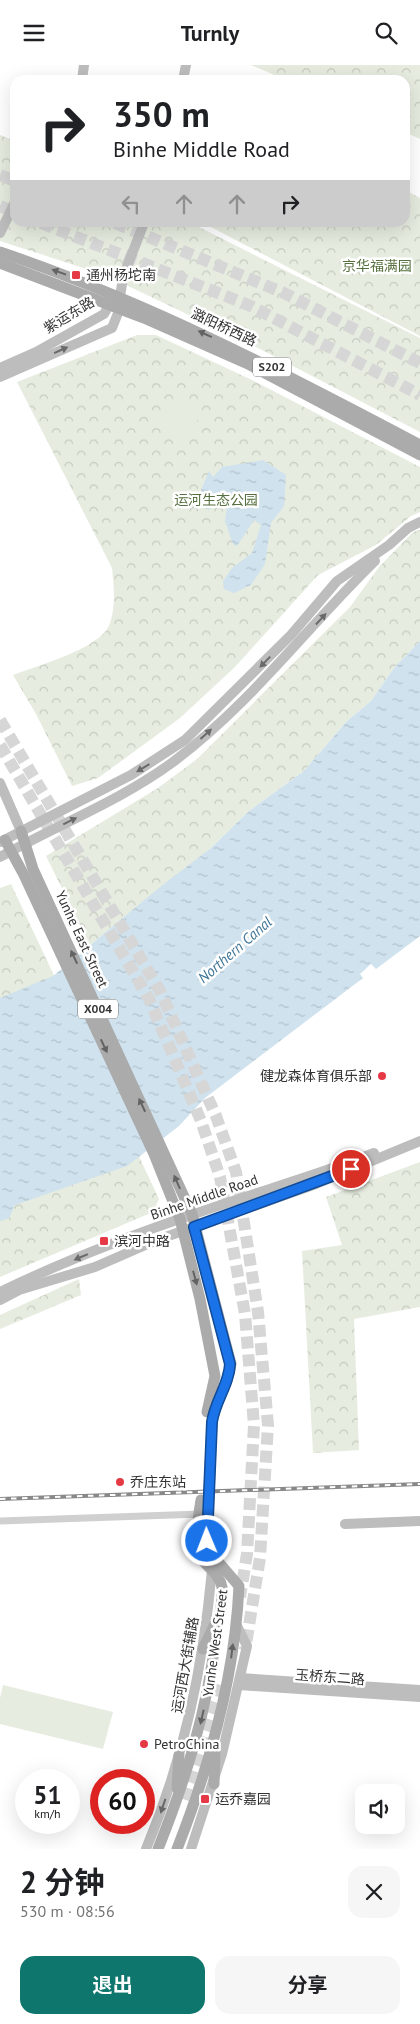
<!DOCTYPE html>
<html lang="zh">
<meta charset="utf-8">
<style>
body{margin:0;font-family:"PT Sans","Noto Sans SC",sans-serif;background:#f6f6f6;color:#202124;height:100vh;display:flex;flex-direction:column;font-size:19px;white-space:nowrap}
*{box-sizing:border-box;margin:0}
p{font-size:16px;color:#757577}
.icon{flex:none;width:28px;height:28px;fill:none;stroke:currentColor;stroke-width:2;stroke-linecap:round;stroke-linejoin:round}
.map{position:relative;height:1784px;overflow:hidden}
.sheet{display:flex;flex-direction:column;background:#fff;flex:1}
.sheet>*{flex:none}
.hud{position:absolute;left:10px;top:10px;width:400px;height:152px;border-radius:15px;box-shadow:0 5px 20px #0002;background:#fff;color:#202124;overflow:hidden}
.buttons{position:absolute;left:355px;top:1719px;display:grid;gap:10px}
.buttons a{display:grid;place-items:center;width:50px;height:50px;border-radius:10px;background:#fff;box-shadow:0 5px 20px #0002;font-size:25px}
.speed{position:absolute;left:15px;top:1704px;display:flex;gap:10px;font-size:25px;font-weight:700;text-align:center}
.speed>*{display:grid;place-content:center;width:65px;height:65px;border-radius:50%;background:#fff;box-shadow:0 5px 20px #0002;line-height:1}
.speed small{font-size:12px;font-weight:400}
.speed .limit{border:8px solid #d22;background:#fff;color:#111}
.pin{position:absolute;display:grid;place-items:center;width:42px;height:42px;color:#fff;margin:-21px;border:2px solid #fff;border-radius:50%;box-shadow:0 1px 5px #0007}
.me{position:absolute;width:55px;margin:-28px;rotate:359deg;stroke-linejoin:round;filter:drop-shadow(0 0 4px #0008)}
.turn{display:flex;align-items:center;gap:18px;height:105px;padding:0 20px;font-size:22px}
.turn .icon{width:65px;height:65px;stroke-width:2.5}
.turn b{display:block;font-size:35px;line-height:42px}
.lanes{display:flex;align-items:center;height:48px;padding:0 20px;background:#0003;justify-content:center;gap:25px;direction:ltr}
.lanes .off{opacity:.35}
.round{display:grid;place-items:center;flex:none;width:52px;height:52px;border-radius:15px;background:#f6f6f6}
.overview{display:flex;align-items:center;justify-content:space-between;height:85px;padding:0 20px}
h1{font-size:30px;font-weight:700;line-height:38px}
.primary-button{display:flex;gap:10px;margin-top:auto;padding:10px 20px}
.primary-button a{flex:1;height:58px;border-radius:15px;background:#0f766e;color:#fff;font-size:20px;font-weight:700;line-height:58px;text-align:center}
.primary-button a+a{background:#f6f6f6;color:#202124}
header{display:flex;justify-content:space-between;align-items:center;height:65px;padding:0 20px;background:#fff;font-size:22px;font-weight:700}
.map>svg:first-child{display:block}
.forest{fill:url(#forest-crowns)}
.garden{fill:#e6ecdf}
.water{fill:url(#water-ripples)}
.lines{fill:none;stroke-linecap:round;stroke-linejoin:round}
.highway-tunnel{stroke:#d6d6d6;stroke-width:12;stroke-dasharray:12 6;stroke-linecap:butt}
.street{stroke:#d0d0d0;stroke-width:7}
.secondary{stroke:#bdbdbd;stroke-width:10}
.primary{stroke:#ababab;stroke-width:11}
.rail-casing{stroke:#888;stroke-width:4}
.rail{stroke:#fff;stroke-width:2;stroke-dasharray:5.5;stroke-linecap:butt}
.oneway{fill:#636363}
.oneway2{fill:#6a6a6a}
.route-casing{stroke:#114b97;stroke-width:12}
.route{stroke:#1a73e8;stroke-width:9}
.poi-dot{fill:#e63946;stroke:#fff;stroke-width:2}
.labels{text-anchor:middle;stroke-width:5;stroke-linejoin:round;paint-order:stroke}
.shield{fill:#fff;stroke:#707070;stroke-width:1}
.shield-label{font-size:12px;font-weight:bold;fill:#333}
.park-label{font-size:14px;fill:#56703f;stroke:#fff}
.poi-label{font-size:14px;fill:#333;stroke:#fff;text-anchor:start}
.street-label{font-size:14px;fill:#333;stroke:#fff}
.water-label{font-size:15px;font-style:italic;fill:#3f7597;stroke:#fff}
</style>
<header><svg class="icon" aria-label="menu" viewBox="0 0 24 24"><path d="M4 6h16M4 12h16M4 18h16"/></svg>Turnly<svg class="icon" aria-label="search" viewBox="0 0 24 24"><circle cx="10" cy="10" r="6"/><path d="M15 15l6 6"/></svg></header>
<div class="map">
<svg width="420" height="1784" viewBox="0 0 420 1784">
<defs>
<pattern id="forest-crowns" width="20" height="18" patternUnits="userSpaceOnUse" patternTransform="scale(1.25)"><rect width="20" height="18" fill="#e6ecdf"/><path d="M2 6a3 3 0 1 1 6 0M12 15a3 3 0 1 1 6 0" fill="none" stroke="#c6cbc0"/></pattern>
<pattern id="water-ripples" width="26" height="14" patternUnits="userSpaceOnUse" patternTransform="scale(1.25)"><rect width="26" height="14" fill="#cfe2ee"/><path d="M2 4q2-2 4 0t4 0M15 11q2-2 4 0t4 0" fill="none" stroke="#b2c2cd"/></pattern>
</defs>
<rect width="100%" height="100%" fill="#fff"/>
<g class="forest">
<polygon points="251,0 420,0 420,74 405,67 405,15 286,15"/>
<polygon points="0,70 15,76 15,158 191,158 420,273 420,367 260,284 105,210 0,176"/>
<polygon points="405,125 420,133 420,271 203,158 405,158"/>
<path d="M137,270H156L254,316L420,402V447L411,451L376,480L318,510L235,602L180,653L98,713L72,721L36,649L13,610C37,601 98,584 109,561C116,543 114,522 112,503L17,317Z"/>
<polygon points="420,465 420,576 394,603 371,636 346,657 304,706 249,746 211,783 90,880 46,791 158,723 197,694 350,542 379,502 413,467"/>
<polygon points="11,819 159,1134 153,1147 0,1212 0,823"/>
<polygon points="420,1097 420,1242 354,1254 359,1385 313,1388 302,1186 342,1180 326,1132"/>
<polygon points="79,1214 81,1230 0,1264 0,1250"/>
</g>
<g class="garden">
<polygon points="177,332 201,351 179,378 155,359"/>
<polygon points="3,1620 113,1647 103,1684 0,1659 0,1633"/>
</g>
<g class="water">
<polygon points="263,395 286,410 284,441 271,458 265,499 251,520 234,528 224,524 223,516 232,503 252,488 261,460 254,455 237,481 233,479 225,456 227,442 225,436 217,437 209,445 201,441 197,435 209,406 213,412 222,402"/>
<polygon points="420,576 420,871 376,904 371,899 360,909 363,913 205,1033 179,1061 127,1101 15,1140 9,1153 0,1156 0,933 53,911 160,822 211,783 249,746 304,706 346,657 371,636 394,603"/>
</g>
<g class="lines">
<g class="highway-tunnel">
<polyline points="0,110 15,116"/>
<polyline points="0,141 15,147"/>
<polyline points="41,158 251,241 420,330"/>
<polyline points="115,158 284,228 420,298"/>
<polyline points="0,655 160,926 216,1051 236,1107 258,1247 268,1360 260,1493 245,1585"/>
<polyline points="0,680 149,934 201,1056 220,1112 245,1249 254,1360 247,1489 240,1532"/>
<polyline points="183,1734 223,1618"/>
</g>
<polyline class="street" points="0,1456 201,1449"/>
<g class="secondary">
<polyline points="82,15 84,0"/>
<polyline points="183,15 186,0"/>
<polyline points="0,168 15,137"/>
<polyline points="0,303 36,287 104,249 110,239 120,232 123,212 144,158"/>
<polyline points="0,312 112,263 120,243"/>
<polyline points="0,718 21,766"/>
<polyline points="0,777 131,710 185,675 291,570 337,516 389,480 408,463 420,457"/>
<path d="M0,792C57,760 120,736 173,697C250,640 307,562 375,496"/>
<path d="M0,1227C62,1197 129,1171 194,1149C254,1128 315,1111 374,1088"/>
<polyline points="0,1235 19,1225 95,1202 157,1175 316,1119 420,1076"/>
<polyline points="345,1459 420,1456"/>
<polyline points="240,1613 420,1625"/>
<polyline points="239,1620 420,1632"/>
<path d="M146,1784C184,1693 203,1603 212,1505"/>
<polyline points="191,1784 222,1689 247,1581 236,1559"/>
</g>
<g class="primary">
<path d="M0,187C148,237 282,307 420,380"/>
<polyline points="0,198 144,253 248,299 420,390"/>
<path d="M21,766L33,804L192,1149L231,1299C229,1320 215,1336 212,1357L207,1476L209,1486L239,1521C235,1612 210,1700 177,1784"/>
<polyline points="5,775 24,810 154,1089 180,1154 200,1234 215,1311 207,1347"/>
<polyline points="203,1584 215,1559"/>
<polyline points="214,1719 215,1686"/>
<polyline points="177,1723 179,1690"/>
<path d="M158,1784C186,1714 207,1646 216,1571C218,1556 224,1537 222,1522C220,1509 206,1502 200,1491C193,1480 199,1448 201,1435"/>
</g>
<defs>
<polyline id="rail" points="0,1434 420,1419"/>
</defs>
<use href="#rail" class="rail-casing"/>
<use href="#rail" class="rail"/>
</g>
<defs><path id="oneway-solid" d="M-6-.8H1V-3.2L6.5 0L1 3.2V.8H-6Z" transform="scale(1.25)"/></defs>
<g class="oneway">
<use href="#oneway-solid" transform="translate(59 207) rotate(-160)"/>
<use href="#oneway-solid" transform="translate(205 269) rotate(-155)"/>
<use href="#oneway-solid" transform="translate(74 892) rotate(-115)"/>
<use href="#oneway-solid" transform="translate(104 981) rotate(65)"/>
<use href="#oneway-solid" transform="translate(142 1040) rotate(-115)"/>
<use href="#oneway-solid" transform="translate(177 1117) rotate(-114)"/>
<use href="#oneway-solid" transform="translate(195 1213) rotate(75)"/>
<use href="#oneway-solid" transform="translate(232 1586) rotate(-83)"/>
<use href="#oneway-solid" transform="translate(202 1652) rotate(103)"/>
</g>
<g class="oneway2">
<use href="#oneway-solid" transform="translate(61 285) rotate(-24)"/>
<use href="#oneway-solid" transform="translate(321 554) rotate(-47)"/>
<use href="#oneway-solid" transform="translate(265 597) rotate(134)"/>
<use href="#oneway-solid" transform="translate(206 669) rotate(-42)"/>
<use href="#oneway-solid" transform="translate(143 703) rotate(149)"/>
<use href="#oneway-solid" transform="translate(70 756) rotate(-26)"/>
<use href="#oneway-solid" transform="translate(81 1192) rotate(157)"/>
<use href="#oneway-solid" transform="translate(163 1741) rotate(109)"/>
</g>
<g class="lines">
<defs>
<path id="route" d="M207,1476L212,1357C215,1336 229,1320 230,1299L194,1162L351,1104"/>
</defs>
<use href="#route" class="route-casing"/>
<use href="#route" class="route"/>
</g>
<g class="poi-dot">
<rect x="71" y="205" width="10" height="10" rx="2.5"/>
<circle cx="382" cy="1011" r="5"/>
<rect x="99" y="1171" width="10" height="10" rx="2.5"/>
<circle cx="120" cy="1417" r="5"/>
<circle cx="144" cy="1679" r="5"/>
<rect x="200" y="1729" width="10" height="10" rx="2.5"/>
</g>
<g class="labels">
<g class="shield">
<rect x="253" y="292.5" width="38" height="19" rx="4"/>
<rect x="78" y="934.5" width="40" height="19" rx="4"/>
</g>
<g class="shield-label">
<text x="272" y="306">S202</text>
<text x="98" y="948">X004</text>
</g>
<g class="park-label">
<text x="377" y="206">京华福满园</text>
<text x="216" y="440">运河生态公园</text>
</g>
<g class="poi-label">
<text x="86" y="215">通州杨坨南</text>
<text x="372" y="1016" text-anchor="end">健龙森体育俱乐部</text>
<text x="114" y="1181">滨河中路</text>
<text x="130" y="1422">乔庄东站</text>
<text x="154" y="1684">PetroChina</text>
<text x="215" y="1739">运乔嘉园</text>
</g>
<g class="street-label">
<text transform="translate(69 250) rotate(-31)" y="5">紫运东路</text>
<text transform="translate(224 262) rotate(25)" y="5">潞阳桥西路</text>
<text transform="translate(82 874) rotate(65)" y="5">Yunhe East Street</text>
<text transform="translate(204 1132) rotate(-19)" y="5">Binhe Middle Road</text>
<text transform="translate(215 1578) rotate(-82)" y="5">Yunhe West Street</text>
<text transform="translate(185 1600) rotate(-80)" y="5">运河西大街辅路</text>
<text transform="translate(330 1612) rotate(4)" y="5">玉桥东二路</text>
</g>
<g class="water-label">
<text transform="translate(235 885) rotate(-41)" y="5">Northern Canal</text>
</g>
</g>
</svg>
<div class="buttons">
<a><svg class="icon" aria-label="sound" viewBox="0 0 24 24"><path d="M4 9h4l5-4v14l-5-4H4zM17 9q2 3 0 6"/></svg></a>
</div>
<div class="speed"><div>51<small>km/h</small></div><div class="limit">60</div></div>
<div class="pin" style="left:351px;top:1104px;background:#d93025"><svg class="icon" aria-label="arrive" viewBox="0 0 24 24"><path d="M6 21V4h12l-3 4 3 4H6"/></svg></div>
<svg class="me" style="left:207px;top:1476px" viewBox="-20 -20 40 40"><circle r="17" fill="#1a73e8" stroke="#fff" stroke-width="3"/><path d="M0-11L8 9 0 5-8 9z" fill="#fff"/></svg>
<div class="hud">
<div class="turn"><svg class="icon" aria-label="right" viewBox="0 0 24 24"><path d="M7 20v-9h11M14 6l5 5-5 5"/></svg><div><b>350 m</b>Binhe Middle Road</div></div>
<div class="lanes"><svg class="icon off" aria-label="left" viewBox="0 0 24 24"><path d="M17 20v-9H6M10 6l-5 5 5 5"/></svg><svg class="icon off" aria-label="ahead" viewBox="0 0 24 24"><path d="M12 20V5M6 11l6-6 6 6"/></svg><svg class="icon off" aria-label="ahead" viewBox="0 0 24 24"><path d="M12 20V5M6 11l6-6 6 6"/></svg><svg class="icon" aria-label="right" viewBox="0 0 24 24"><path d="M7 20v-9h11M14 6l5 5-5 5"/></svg></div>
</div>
</div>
<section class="sheet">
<div class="overview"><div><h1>2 分钟</h1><p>530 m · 08:56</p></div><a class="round"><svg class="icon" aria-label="close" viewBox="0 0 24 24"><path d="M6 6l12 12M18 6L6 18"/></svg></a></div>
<div class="primary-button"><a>退出</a><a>分享</a></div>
</section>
